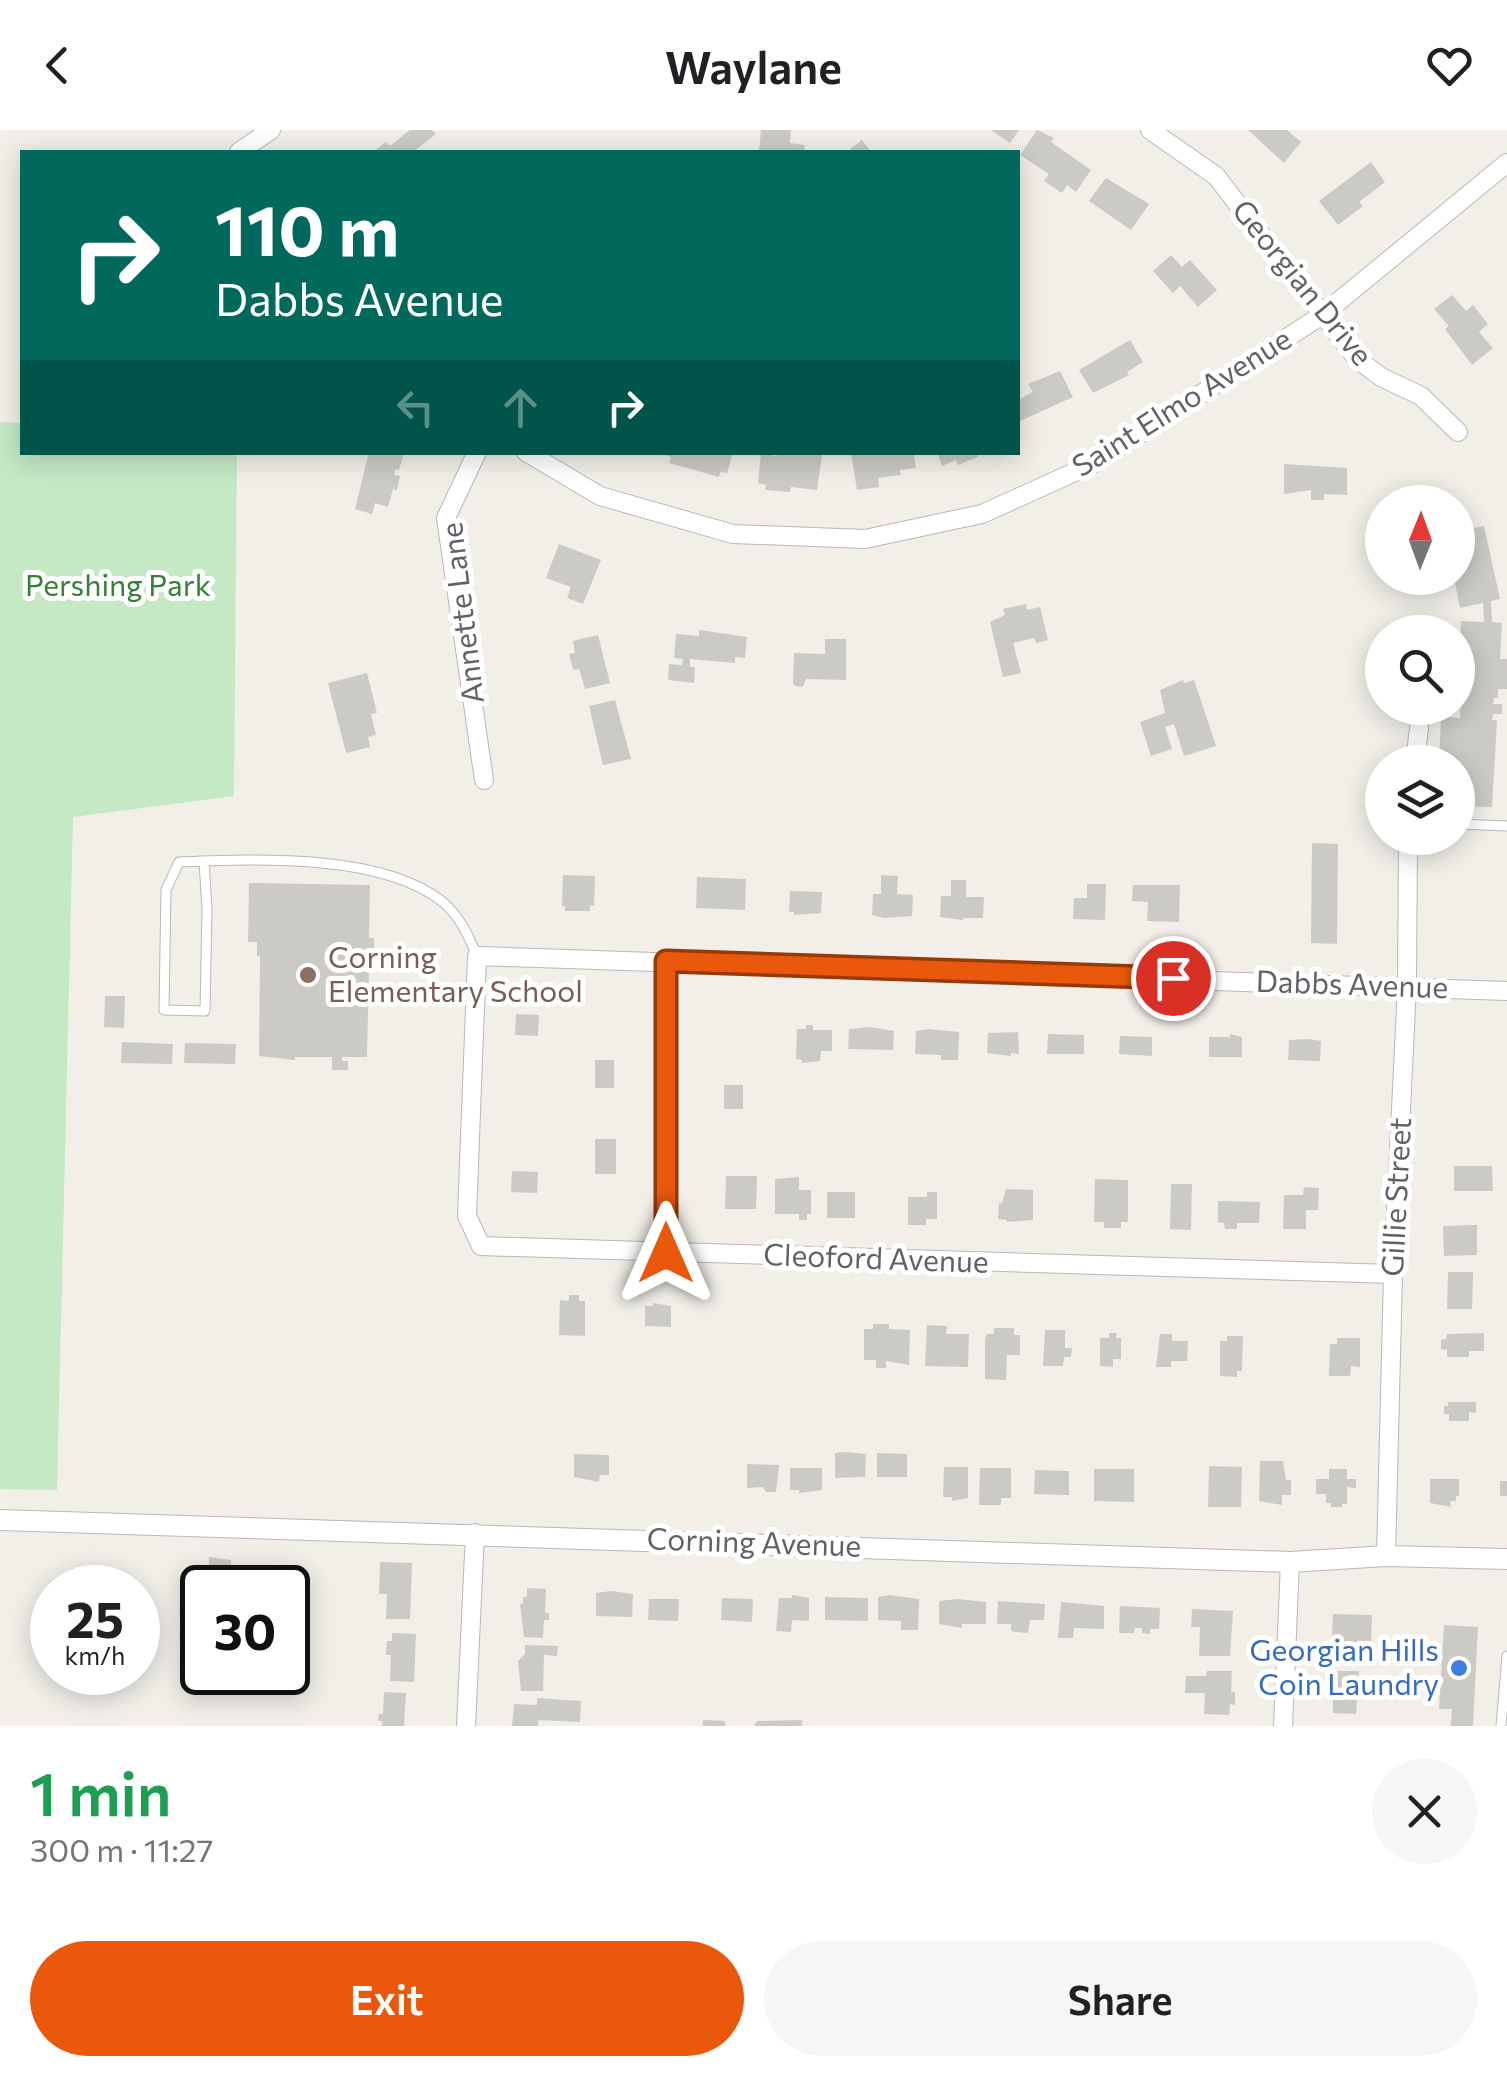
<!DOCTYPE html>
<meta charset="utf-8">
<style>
body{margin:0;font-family:Commissioner,sans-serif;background:#f6f6f6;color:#202124;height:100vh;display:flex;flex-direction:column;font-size:38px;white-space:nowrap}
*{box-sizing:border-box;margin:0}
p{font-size:32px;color:#757577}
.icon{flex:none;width:55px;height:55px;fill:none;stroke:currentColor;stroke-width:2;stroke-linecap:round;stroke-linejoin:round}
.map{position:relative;height:1596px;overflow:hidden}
.details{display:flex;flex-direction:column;background:#fff;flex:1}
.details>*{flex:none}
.hud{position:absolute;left:20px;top:20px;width:1000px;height:305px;border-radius:0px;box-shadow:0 5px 25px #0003;background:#00695c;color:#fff;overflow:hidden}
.needle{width:65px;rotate:1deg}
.controls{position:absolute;left:1365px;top:355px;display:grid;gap:20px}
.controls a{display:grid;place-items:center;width:110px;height:110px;border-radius:50%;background:#fff;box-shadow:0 5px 25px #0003;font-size:50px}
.speed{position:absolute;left:30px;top:1435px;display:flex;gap:20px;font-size:50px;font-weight:700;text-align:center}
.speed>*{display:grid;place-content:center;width:130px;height:130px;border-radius:50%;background:#fff;box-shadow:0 5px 25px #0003;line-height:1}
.speed small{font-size:25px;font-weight:400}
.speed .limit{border:5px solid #111;border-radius:15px;background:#fff;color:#111}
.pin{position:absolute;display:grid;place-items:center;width:85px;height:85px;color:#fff;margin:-42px;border:5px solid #fff;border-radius:50%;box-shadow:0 2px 10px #0007}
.me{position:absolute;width:110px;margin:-55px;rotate:0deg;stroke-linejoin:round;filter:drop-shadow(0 0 8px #0008)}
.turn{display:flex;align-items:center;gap:35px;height:210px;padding:0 30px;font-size:45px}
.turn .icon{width:130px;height:130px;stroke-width:2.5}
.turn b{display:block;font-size:70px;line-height:85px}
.lanes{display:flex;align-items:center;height:95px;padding:0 30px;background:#0003;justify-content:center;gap:50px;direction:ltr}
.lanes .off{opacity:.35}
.round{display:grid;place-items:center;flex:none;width:105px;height:105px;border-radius:52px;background:#f6f6f6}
.head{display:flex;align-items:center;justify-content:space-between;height:170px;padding:0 30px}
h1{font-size:60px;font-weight:600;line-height:75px;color:#1e9e55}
.action{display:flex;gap:20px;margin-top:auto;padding:20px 30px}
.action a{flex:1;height:115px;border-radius:60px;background:#ea580c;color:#fff;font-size:40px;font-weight:600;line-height:115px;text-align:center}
.action a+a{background:#f6f6f6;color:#202124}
header{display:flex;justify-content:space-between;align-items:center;height:130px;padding:0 30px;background:#fff;font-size:45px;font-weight:600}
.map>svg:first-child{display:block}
.green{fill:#c5e8c5}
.building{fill:#cccac5}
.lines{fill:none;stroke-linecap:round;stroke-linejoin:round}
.service-casing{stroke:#b5b8bc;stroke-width:11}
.minor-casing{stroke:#b5b8bc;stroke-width:20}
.tertiary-casing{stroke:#b5b8bc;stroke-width:22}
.service{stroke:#fff;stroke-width:9}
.minor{stroke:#fff;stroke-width:18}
.tertiary{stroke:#fff;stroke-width:20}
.route-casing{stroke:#983908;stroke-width:25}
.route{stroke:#ea580c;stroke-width:18}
.education-dot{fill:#8d6e63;stroke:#fff;stroke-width:4}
.shop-dot{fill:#3f7fe0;stroke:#fff;stroke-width:4}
.labels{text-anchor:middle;stroke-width:10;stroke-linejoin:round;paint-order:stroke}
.street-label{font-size:30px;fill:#5f6368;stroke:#fff}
.park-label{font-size:30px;fill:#348238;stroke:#fff}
.education-label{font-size:30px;fill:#785e54;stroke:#fff;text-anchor:start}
.shop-label{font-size:30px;fill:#366cbe;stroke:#fff;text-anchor:end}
</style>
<header><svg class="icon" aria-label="back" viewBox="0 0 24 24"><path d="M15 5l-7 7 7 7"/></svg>Waylane<svg class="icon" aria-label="heart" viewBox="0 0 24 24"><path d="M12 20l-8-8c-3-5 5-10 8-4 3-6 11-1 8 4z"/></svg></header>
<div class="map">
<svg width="1507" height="1596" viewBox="0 0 1507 1596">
<rect width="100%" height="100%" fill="#f1efe8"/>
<polygon class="green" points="0,292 22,293 22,322 237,323 234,666 73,687 57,1360 0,1359"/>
<g class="building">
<polygon points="410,0 432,0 436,4 413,22 373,22 386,12 390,16"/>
<polygon points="761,0 791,0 790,13 805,15 804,22 759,22"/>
<polygon points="991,0 1019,0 1010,13"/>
<polygon points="1037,0 1054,8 1051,12 1091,40 1076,62 1067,55 1062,63 1044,51 1049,44 1020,25"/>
<polygon points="1248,0 1287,0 1301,12 1284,33"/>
<polygon points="862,10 871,22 853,22 850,19"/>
<polygon points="1371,32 1385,52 1359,72 1363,76 1338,95 1319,71"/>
<polygon points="1106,48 1149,74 1131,100 1089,71"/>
<polygon points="1171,125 1182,137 1190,130 1217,160 1198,177 1180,156 1173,163 1153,141"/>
<polygon points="1452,165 1466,181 1473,175 1488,194 1479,202 1493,218 1472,235 1445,199 1449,196 1434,179"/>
<polygon points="1130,210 1143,232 1127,242 1129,245 1093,263 1079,240"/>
<polygon points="1060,241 1073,267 1018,292 1018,270 1033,262 1028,254"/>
<polygon points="369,322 404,323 399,340 396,339 394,345 400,346 397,360 393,359 388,377 375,373 372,384 355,379"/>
<polygon points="659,322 733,322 727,343 720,342 719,347 669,333 671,327"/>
<polygon points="778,322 822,325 817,360 791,357 790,362 765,360 766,355 758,353 761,324 777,326"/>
<polygon points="851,322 913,322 916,338 900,340 901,345 878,348 879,357 857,360"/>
<polygon points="937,322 976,322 978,327 958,335 956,330 942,336"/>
<polygon points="1284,334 1347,338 1347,365 1324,364 1324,370 1311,370 1311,360 1284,364"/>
<polygon points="1484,396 1500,469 1491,471 1492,492 1502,493 1500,529 1507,529 1507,559 1498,559 1498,568 1494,568 1493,574 1502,574 1502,584 1493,584 1492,590 1497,590 1492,677 1458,676 1458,632 1439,632 1441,587 1460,588 1461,566 1458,566 1458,555 1461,491 1484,492 1483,473 1460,478 1454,448 1458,448 1458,401"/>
<polygon points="559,414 601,430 583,474 567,468 571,457 546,448"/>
<polygon points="1026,474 1027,480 1040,477 1048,510 1036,513 1034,508 1013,513 1021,543 1003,547 990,492 1005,485 1003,479"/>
<polygon points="699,500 747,507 745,528 735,527 735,533 690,529 690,537 695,537 694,553 668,550 669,534 682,535 683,529 674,528 676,504 699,506"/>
<polygon points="598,505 610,553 585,559 579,539 573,540 569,524 575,523 573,511"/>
<polygon points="825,509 846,509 846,550 806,549 803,557 796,556 793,554 794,523 825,524"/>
<polygon points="367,543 377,583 371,584 376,605 368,607 370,617 346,623 328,553"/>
<polygon points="1183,550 1184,553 1194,550 1216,616 1184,626 1174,594 1165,597 1172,619 1151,626 1140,592 1165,583 1160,560"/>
<polygon points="615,570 631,629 603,635 589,576"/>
<polygon points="1312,713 1338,714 1337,814 1311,813"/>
<polygon points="563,745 595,746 594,776 590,776 590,781 565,781 565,776 562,776"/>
<polygon points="881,745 898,746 897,764 913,765 912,786 884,788 872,785 873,764 881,764"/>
<polygon points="697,747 746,749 745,780 696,778"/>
<polygon points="951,750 966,750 966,767 984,767 983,788 963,788 963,790 940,787 941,766 951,766"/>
<polygon points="249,753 370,755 369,808 374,808 374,837 369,837 367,927 342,927 342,931 348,931 348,940 332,940 332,927 295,927 295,930 259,926 260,826 257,826 257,812 248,812"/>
<polygon points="1087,754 1106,754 1105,790 1073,789 1074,768 1087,768"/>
<polygon points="1133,755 1180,755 1179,792 1147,791 1148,772 1132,771"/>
<polygon points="790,761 822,762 821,783 794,785 794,782 789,782"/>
<polygon points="105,866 125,866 124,898 104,897"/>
<polygon points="516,884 539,885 538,906 515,905"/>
<polygon points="806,895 813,895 813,900 832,900 832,921 821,921 820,931 802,933 802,930 796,929 797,899 806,899"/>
<polygon points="870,897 894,901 893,920 848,919 849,899"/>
<polygon points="929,899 959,902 958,930 941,930 941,925 915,924 916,901"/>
<polygon points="1018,902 1019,924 1011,923 1011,926 987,923 988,903"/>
<polygon points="1048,904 1084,905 1084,924 1047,924"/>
<polygon points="1230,904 1242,907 1242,927 1209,927 1209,907 1230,907"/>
<polygon points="1120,906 1152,907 1152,926 1119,924"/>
<polygon points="1309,909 1321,911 1320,931 1288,930 1289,910"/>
<polygon points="122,912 173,914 172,934 121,933"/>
<polygon points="185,913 236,914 235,934 184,933"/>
<rect x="595" y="930" width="19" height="28"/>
<rect x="724" y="955" width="19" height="24"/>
<rect x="595" y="1009" width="21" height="35"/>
<polygon points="1454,1036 1492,1036 1493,1061 1454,1061"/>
<polygon points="512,1041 538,1042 537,1063 511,1062"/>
<polygon points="726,1046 757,1046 756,1079 725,1079"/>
<polygon points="799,1047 799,1060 811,1060 811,1084 807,1084 807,1090 799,1090 799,1084 775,1084 775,1049"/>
<polygon points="1095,1049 1128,1050 1128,1092 1121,1092 1121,1098 1104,1098 1104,1092 1094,1092"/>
<polygon points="1171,1054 1192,1054 1191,1100 1170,1099"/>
<polygon points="1304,1057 1319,1058 1318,1080 1306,1080 1306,1099 1283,1099 1284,1065 1303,1065"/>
<polygon points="1006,1059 1033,1060 1033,1090 1007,1092 1007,1090 998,1089 999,1073 1002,1073"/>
<rect x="827" y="1062" width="28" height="26"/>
<polygon points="927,1062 937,1062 937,1089 926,1089 926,1095 908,1095 908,1067 927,1067"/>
<polygon points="1218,1071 1260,1072 1259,1093 1237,1093 1237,1099 1225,1099 1224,1093 1218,1092"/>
<polygon points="1477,1095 1477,1125 1444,1126 1443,1096"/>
<polygon points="1448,1142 1473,1142 1472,1179 1447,1179"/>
<polygon points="569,1165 579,1165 579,1171 585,1171 585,1206 559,1205 560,1170 569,1171"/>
<polygon points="653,1173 671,1176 671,1197 645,1196 645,1176 653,1176"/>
<polygon points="873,1194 889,1194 889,1199 910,1200 909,1235 886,1231 886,1238 876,1238 876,1230 864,1230 864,1199 873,1199"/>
<polygon points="927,1195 947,1196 946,1204 969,1204 968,1237 925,1236"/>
<polygon points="994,1198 1014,1198 1014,1205 1020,1205 1020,1225 1007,1225 1006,1250 985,1249 985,1209 987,1204 994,1204"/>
<polygon points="1045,1200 1065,1200 1065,1218 1072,1218 1071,1227 1064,1227 1063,1236 1043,1236"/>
<polygon points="1109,1203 1117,1203 1116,1208 1121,1208 1121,1229 1113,1229 1113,1237 1100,1236 1100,1208 1109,1208"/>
<polygon points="1484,1203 1484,1221 1469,1221 1469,1227 1447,1227 1447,1220 1441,1219 1441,1210 1446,1209 1447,1204"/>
<polygon points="1160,1204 1172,1204 1172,1211 1188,1211 1187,1231 1171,1231 1171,1237 1156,1237"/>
<polygon points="1227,1206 1243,1206 1242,1241 1237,1241 1237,1247 1220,1246 1220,1211 1227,1211"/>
<polygon points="1337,1208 1360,1208 1360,1237 1351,1236 1350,1246 1329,1246 1330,1214 1337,1214"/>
<polygon points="1448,1272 1476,1272 1476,1283 1469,1282 1469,1291 1449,1291 1449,1284 1444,1284 1444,1276 1448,1276"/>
<polygon points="845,1322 866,1324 865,1347 835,1348 835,1323"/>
<polygon points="877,1323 907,1324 907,1347 877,1347"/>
<polygon points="574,1324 609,1325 609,1345 600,1345 599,1352 574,1347"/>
<polygon points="1260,1331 1283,1331 1286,1350 1291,1350 1291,1365 1282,1365 1282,1375 1259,1371"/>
<polygon points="747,1334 779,1335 776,1362 766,1362 763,1357 747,1358"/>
<polygon points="1209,1336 1242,1337 1241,1377 1208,1377"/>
<polygon points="944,1337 968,1337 968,1368 952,1371 952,1367 943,1367"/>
<polygon points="790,1338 822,1338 822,1360 799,1363 799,1360 790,1360"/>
<polygon points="980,1338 1011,1338 1011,1368 1001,1368 1001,1375 979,1375"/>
<polygon points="1094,1339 1134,1339 1134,1372 1094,1371"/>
<polygon points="1329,1339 1347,1339 1347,1349 1356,1349 1356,1358 1347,1357 1347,1374 1342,1374 1342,1377 1331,1377 1331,1373 1326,1373 1326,1364 1316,1364 1316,1349 1329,1349"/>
<polygon points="1035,1340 1069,1341 1069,1365 1034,1364"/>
<polygon points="1430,1349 1459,1349 1459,1366 1456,1366 1456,1371 1450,1371 1451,1377 1430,1373"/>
<rect x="1500" y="1351" width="7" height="15"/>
<polygon points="209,1427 231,1430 231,1438 245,1438 244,1458 209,1458"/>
<polygon points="380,1432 412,1433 410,1489 386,1489 387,1464 379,1464"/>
<polygon points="527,1458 546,1459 545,1483 549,1483 549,1490 544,1490 543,1508 524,1507 520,1474 523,1474 523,1467 527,1467"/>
<polygon points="611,1461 633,1464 632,1487 596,1486 596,1463"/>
<polygon points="792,1465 809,1468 809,1491 792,1490 791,1502 776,1501 779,1468 792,1468"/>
<polygon points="889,1465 919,1469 918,1500 901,1500 901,1491 878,1490 878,1467"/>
<polygon points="825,1467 868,1468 868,1491 825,1490"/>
<polygon points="722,1468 753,1469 752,1492 721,1490"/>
<polygon points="649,1469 679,1469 678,1491 648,1490"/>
<polygon points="958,1469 986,1472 986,1494 962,1494 962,1498 939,1494 939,1471"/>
<polygon points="998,1471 1045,1474 1044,1490 1030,1490 1028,1503 1015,1502 1011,1501 1011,1494 997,1494"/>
<polygon points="1061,1472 1104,1476 1104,1499 1074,1498 1073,1508 1058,1508"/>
<polygon points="1120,1476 1160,1478 1159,1499 1150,1499 1150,1504 1142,1503 1142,1498 1135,1498 1134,1503 1119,1503"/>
<polygon points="1192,1479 1233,1481 1230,1526 1199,1526 1200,1497 1191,1497"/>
<polygon points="1333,1484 1372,1485 1371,1515 1365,1515 1365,1530 1331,1529"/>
<polygon points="1444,1495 1478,1497 1473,1596 1451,1596 1452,1579 1439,1579"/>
<polygon points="392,1503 416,1504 414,1552 390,1551 391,1525 386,1525 387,1511 392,1511"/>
<polygon points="525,1515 558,1516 557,1526 544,1525 543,1561 521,1561 518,1531 525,1524"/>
<polygon points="1207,1541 1232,1541 1231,1562 1235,1562 1235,1575 1230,1574 1229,1585 1204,1584 1205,1563 1185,1563 1186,1546 1206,1546"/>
<polygon points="1333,1541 1359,1541 1356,1584 1333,1583"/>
<polygon points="384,1562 406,1563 404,1596 382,1596 382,1591 378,1591 379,1584 383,1584"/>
<polygon points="537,1568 581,1571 580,1592 538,1590 538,1596 512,1596 514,1574 537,1575"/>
<polygon points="703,1590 725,1591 725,1596 703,1596"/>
<polygon points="802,1590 802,1596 754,1596 757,1591"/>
</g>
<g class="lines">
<defs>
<g id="service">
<polyline points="1458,694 1507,696"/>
<path d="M204,731L207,779L205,881L164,880L166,760L179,732C254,729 384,723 444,773C461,788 469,807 477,826"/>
<polyline points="1501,1596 1507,1526"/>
</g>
<g id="minor">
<polyline points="1150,0 1216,46 1357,229 1381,247 1421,266 1458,302"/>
<polyline points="239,22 271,0"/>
<polyline points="477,322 446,388 484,650"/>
<polyline points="526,322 600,366 733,404 865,409 982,384 1097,332 1322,185 1507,33"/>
<polyline points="1415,632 1419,598"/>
<polyline points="666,831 667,1123"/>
<polyline points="1393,1144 481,1116 467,1086 477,826 1507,861"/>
<polyline points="1386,1426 1393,1144 1407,856 1408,708"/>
<polyline points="466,1596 475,1403"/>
<polyline points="1283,1596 1290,1432"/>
</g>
<polyline id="tertiary" points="0,1390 1290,1432 1386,1426 1507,1429"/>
</defs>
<use href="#service" class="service-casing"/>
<use href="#minor" class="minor-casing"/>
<use href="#tertiary" class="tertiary-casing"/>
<use href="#service" class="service"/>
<use href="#minor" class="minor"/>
<use href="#tertiary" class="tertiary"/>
</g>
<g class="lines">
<defs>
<polyline id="route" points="666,1123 666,831 1173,848"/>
</defs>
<use href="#route" class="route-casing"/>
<use href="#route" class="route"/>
</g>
<circle class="education-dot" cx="308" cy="845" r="10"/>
<circle class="shop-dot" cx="1459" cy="1538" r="10"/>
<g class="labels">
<g class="street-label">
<text transform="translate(1302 153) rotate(51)" y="10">Georgian Drive</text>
<text transform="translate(1182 273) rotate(-32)" y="10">Saint Elmo Avenue</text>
<text transform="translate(463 483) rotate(-97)" y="10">Annette Lane</text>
<text transform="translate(1352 855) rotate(2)" y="10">Dabbs Avenue</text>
<text transform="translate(1397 1067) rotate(-87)" y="10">Gillie Street</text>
<text transform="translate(876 1129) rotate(2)" y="10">Cleoford Avenue</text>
<text transform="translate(754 1413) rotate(2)" y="10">Corning Avenue</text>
</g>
<g class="park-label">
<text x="118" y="466">Pershing Park</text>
</g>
<g class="education-label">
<text x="328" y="838">Corning<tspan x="328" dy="34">Elementary School</tspan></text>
</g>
<g class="shop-label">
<text x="1439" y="1531">Georgian Hills<tspan x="1439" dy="34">Coin Laundry</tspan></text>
</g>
</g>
</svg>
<div class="controls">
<a><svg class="needle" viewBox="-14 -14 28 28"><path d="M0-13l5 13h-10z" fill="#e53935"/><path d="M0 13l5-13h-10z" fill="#757577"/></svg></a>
<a><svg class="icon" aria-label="search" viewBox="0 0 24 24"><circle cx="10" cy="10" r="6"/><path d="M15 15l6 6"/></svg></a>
<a><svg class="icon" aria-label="layers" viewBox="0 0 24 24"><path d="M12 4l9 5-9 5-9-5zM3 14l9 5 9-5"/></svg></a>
</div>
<div class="speed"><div>25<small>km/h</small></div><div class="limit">30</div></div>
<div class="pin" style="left:1173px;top:848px;background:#d93025"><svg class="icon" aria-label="arrive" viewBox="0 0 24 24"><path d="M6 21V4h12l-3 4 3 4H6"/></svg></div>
<svg class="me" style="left:666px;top:1123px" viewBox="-20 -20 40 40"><path d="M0-17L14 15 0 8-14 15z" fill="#ea580c" stroke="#fff" stroke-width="4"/></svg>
<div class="hud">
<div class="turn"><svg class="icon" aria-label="right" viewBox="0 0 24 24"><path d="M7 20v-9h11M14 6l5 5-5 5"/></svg><div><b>110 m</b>Dabbs Avenue</div></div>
<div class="lanes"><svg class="icon off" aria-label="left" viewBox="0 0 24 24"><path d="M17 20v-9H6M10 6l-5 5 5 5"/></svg><svg class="icon off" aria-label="ahead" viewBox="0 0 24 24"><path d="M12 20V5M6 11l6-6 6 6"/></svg><svg class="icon" aria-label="right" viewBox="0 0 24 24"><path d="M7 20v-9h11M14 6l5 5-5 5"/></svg></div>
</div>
</div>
<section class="details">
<div class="head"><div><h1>1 min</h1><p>300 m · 11:27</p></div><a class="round"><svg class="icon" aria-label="close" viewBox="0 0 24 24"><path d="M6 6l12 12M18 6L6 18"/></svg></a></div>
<div class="action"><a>Exit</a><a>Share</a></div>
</section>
